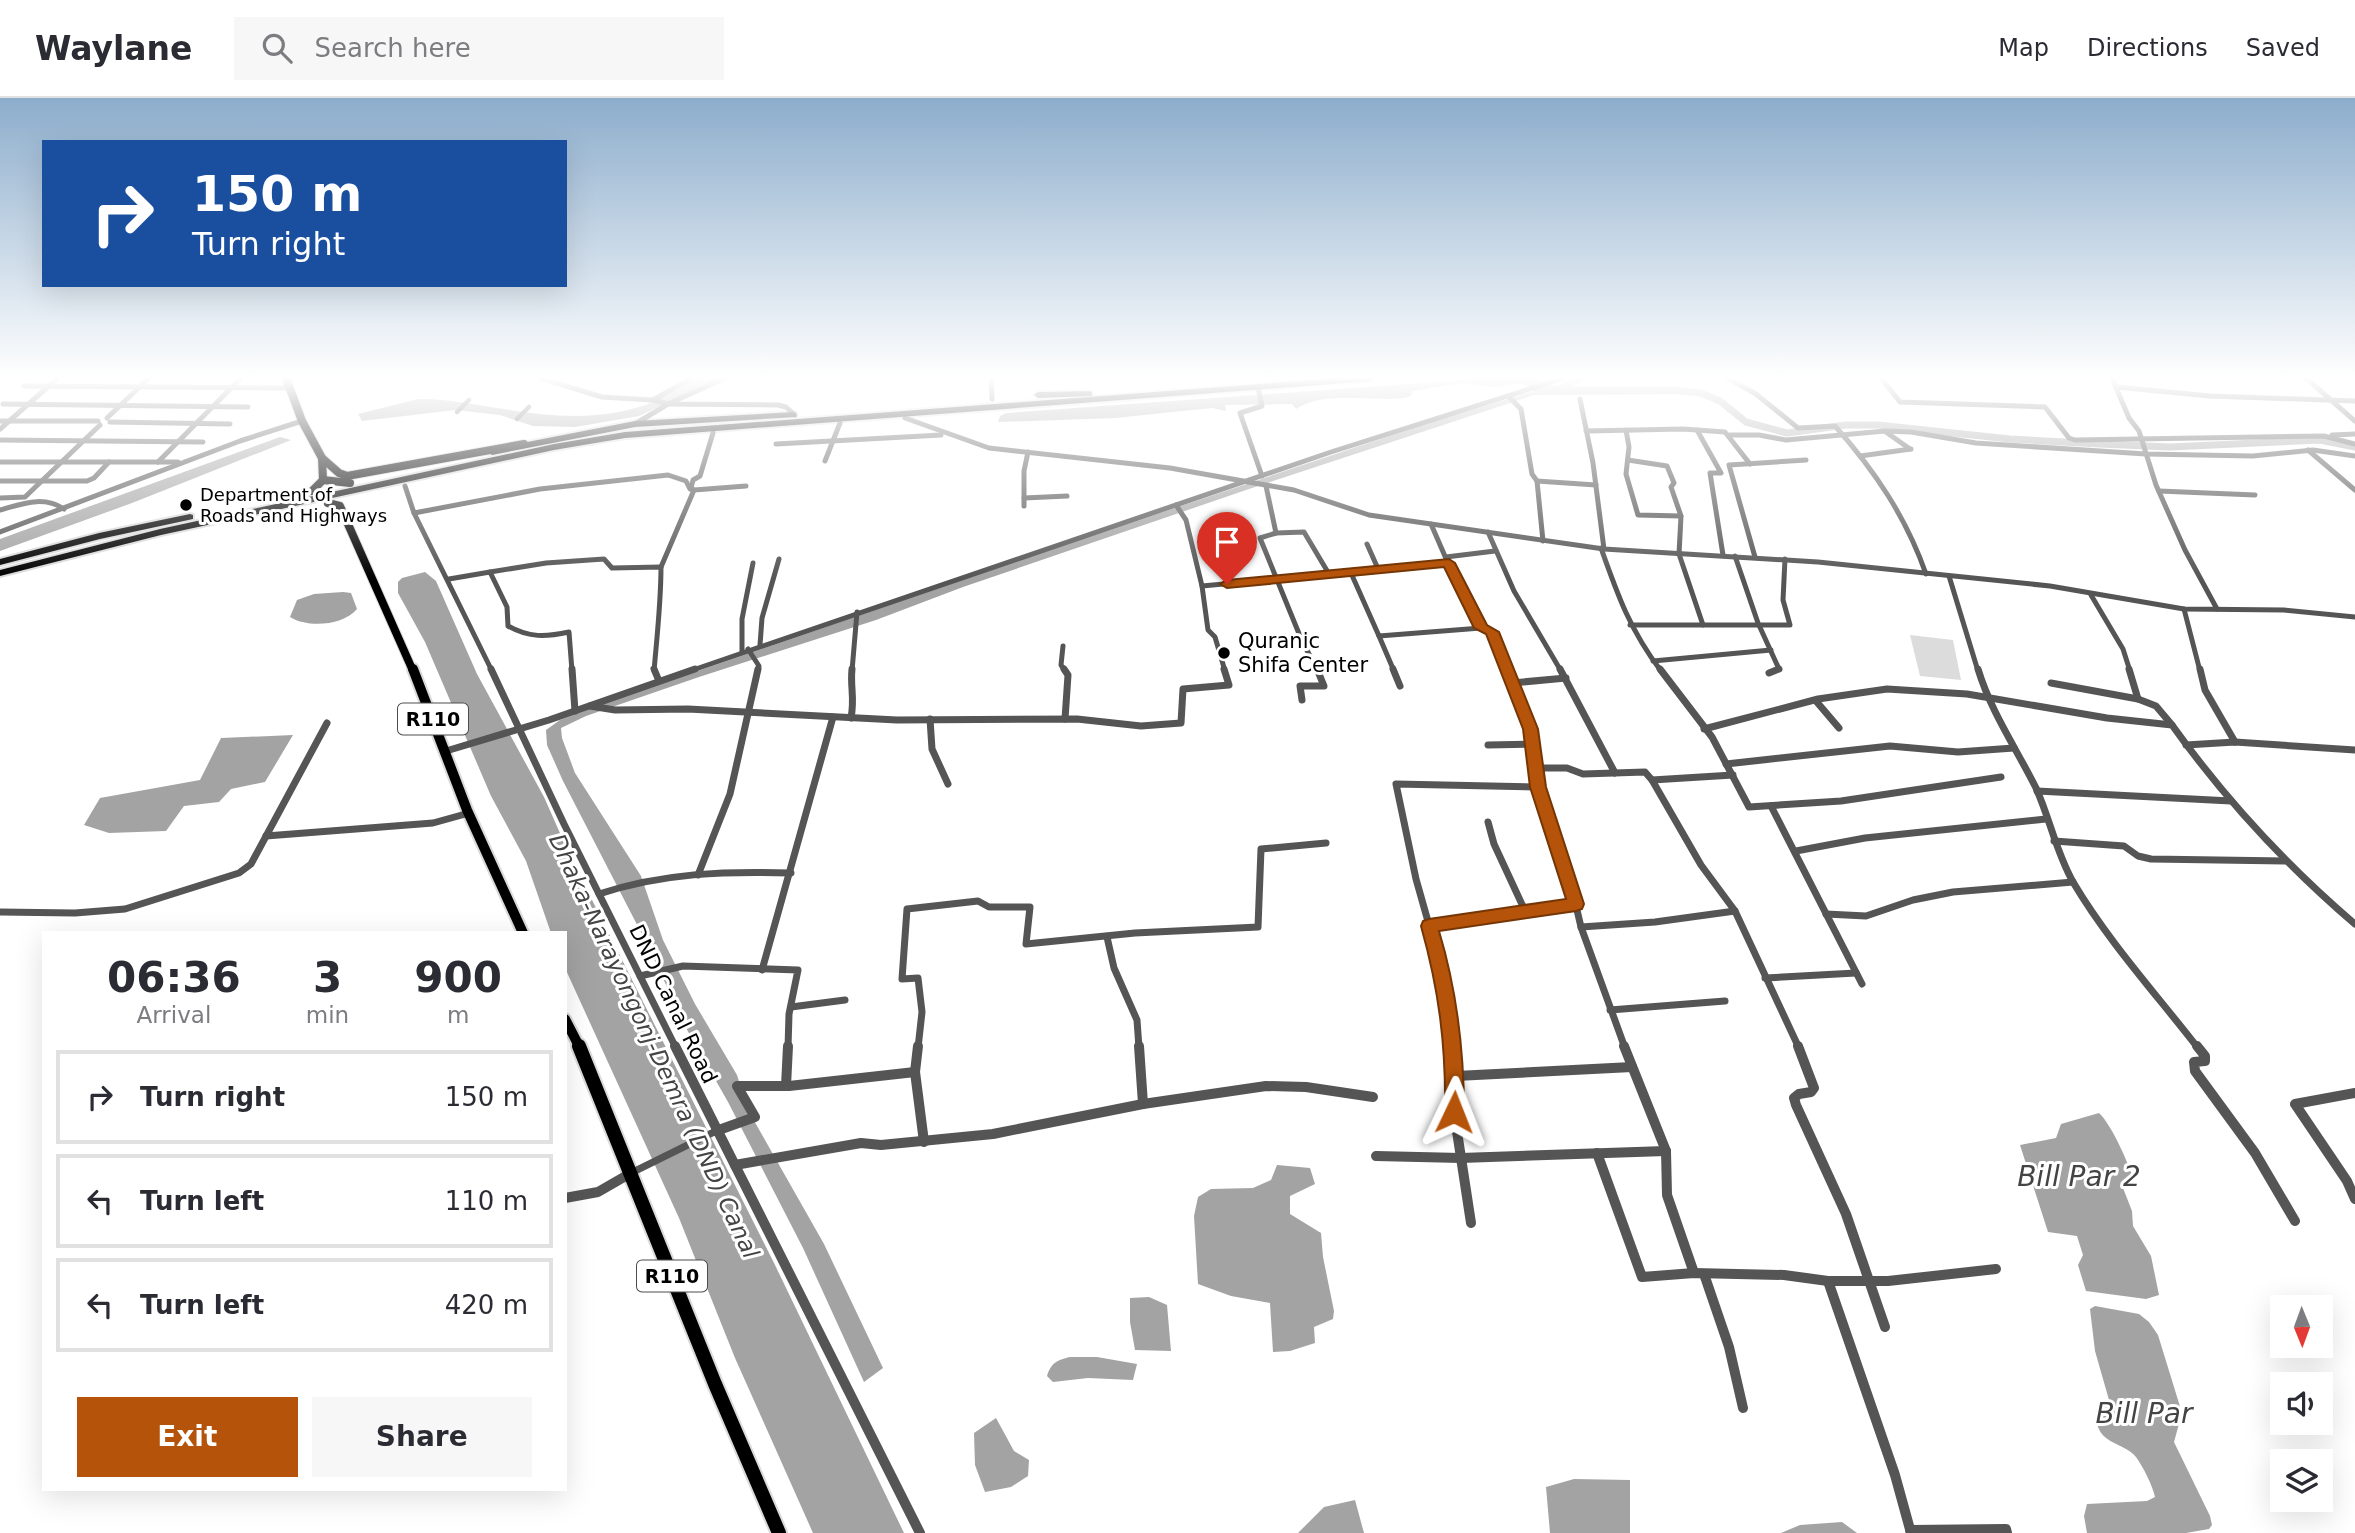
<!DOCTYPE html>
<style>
body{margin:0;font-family:"DejaVu Sans",sans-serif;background:#f7f7f7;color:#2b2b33;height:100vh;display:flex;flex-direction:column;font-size:26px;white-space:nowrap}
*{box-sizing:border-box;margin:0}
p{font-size:23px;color:#7c7c81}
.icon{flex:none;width:38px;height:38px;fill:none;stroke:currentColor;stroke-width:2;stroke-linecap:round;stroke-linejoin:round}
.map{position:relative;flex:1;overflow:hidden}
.drawer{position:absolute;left:42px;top:833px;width:525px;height:560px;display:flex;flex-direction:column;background:#fff;border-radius:0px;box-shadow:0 7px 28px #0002}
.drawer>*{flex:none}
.hud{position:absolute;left:42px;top:42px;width:525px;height:147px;border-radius:0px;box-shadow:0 7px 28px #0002;background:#1a4fa0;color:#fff;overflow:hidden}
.needle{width:46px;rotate:179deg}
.fabs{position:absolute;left:2270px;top:1197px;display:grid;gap:14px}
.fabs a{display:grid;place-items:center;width:63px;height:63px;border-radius:0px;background:#fff;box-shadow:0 7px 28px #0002;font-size:35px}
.pin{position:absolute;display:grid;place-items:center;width:60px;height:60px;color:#fff;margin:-72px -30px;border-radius:50% 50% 50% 0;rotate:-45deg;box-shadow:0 0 7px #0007}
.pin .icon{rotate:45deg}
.me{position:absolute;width:77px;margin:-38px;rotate:2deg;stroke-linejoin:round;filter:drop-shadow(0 0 5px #0008)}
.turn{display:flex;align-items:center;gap:24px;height:147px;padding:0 35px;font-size:32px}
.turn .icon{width:91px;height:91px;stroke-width:2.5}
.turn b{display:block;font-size:49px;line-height:60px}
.eta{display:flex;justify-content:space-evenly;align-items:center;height:119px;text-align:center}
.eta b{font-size:42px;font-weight:600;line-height:49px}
.action{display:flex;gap:14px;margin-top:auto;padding:14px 35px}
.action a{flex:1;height:80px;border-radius:0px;background:#b45309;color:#fff;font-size:28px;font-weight:600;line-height:80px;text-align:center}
.action a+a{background:#f7f7f7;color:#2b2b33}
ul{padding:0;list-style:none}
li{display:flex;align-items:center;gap:21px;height:94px;margin:0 14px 10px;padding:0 21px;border:4px solid #e1e1e2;border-radius:0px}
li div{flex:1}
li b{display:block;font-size:26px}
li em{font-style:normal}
header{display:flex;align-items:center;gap:42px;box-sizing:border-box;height:98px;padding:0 35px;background:#fff;border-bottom:2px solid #e1e1e2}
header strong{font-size:33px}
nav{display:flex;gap:38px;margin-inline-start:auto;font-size:24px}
.search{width:490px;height:63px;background:#f7f7f7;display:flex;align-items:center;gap:18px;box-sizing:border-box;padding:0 24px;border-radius:0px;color:#7c7c81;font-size:26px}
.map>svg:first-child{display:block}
.green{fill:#dcdcdc}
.water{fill:#a3a3a3}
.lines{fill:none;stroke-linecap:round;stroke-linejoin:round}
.canal{stroke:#a3a3a3;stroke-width:7}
.primary-far2-casing{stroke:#dbdbdb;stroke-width:10}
.primary-far1-casing{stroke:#dbdbdb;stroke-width:14}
.primary-casing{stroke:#dbdbdb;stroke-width:18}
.trunk-casing{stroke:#dbdbdb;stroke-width:4}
.pedestrian-far1{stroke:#555;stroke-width:4.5}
.pedestrian{stroke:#555;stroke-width:7}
.minor-far2{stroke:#555;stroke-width:5}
.minor-far1{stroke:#555;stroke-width:7}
.minor{stroke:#555;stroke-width:10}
.primary-far2{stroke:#000;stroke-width:8}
.primary-far1{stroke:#000;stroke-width:10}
.primary{stroke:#000;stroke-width:14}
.trunk{fill:#000;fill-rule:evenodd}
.route{fill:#b45309;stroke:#753606;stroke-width:2}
.poi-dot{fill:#000;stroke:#fff;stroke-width:2.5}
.labels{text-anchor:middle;stroke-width:6;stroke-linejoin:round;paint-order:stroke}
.far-poi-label{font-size:18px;fill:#000;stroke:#fff;text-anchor:start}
.shield{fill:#fff;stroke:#4c4c4c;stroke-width:2}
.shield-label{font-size:19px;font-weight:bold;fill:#000}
.poi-label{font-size:21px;fill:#000;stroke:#fff;text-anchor:start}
.street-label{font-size:21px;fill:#000;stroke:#fff}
.water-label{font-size:23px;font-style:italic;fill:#444;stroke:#fff}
.near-water-label{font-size:28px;font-style:italic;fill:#444;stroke:#fff}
</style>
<header>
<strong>Waylane</strong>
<div class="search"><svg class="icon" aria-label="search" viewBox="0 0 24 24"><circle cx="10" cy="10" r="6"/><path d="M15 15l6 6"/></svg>Search here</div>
<nav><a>Map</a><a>Directions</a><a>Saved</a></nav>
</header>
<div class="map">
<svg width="2355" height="1435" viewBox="0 0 2355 1435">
<rect width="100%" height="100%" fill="#fff"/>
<polygon class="green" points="1910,537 1953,542 1961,582 1920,578"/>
<g class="water">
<path d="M697,280H720L639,318L575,329L533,328L500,317L455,312L362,323L358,316L418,301H431C504,307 571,332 645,307C663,301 681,289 697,280Z"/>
<path d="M1490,280H1531L1552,287L1584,289H1673L1685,296L1534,297L1249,391L963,489L876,522L699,579L586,618L561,630L562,640L575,675L641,778L663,842L695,906L737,977L748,1012L824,1146L883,1270L864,1284L803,1150L728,1004L686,930L648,848L563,683L547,647L546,632L560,622L625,598L1035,457L1422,327L1534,293L1521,285L1495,289L1461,285L1412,293L1411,298L1404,300C1370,304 1326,292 1296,311L1292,306L1225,307L1226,313L1212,310L1115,320L998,324L1000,318L1006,315Z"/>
<polygon points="280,339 291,342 132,405 0,453 0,441"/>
<polygon points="425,474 436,483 477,576 544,699 571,760 775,1167 904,1435 813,1435 735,1260 679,1120 565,870 565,835 551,835 526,763 491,698 425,544 398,495 398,484 402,480"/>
<path d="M343,494L351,495L357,511C343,528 307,530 290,519L297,502L314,496Z"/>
<polygon points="293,637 265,684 231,691 219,704 184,708 166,733 109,735 84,727 100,700 200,682 221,640"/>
<path d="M2099,1015C2112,1027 2131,1070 2135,1087L2123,1090L2132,1113L2133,1128L2151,1158L2159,1197L2146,1201L2086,1193L2078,1167L2083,1157L2077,1138L2048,1134L2020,1047L2056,1040L2061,1026Z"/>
<polygon points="1277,1067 1310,1070 1315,1086 1290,1098 1290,1116 1321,1135 1323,1159 1334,1213 1333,1221 1314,1229 1315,1245 1290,1253 1273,1254 1270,1205 1231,1198 1198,1186 1194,1118 1198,1099 1211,1091 1253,1090 1271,1082"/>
<polygon points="1149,1199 1167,1207 1171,1253 1135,1252 1130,1224 1130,1200"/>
<path d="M2095,1208L2139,1216L2149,1224L2158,1237L2182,1315L2174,1344L2210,1418L2212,1427L2209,1431L2186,1435H2087L2084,1418L2087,1406L2147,1403L2155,1399C2152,1386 2143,1369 2136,1359C2123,1343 2092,1347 2097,1312L2109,1302L2095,1253L2090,1211Z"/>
<path d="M1070,1259H1097L1137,1266L1133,1282L1088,1280L1053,1284L1047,1278C1051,1265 1057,1262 1070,1259Z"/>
<polygon points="996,1320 1014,1353 1029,1362 1028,1378 1011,1389 985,1394 975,1367 974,1335"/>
<polygon points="1574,1381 1630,1382 1630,1435 1550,1435 1546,1389"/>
<polygon points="1355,1402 1364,1435 1298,1435 1324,1409"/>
<polygon points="1842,1424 1857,1435 1781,1435 1800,1427"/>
</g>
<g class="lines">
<g class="canal">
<polyline points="1558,292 1581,280"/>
<polyline points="1670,292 1701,295 1720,303 1746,324 1787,335 1846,327 1878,327 2010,341 2100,346 2170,349 2320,342 2355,349"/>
</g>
<defs>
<g id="primary-far2">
<polyline points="286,280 302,323 322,360 323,382 312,393"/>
<polyline points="322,360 339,375 347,378 524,346"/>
<polyline points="323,382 350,385"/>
<polyline points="328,405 340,408 413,573"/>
</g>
<g id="primary-far1">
<polyline points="413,571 467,712 523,835"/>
<polyline points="565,921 580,950"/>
</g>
<polyline id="primary" points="579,948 715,1286 779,1435"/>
<g id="trunk">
<polygon points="1339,280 1374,280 1370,283 625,340 554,352 161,437 0,478 0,472 160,431 554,346 625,334"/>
<polygon points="1089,293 1092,294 1092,298 1038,300 1034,297 1038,294"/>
<polygon points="793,314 796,315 796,319 635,329 492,357 487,354 492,351 635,323"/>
<polygon points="190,416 193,417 193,421 100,441 0,467 0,461 99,435"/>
</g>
</defs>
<use href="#primary-far2" class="primary-far2-casing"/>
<use href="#primary-far1" class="primary-far1-casing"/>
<use href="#primary" class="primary-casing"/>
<use href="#trunk" class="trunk-casing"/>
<g class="pedestrian-far1">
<polyline points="457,314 469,302"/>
<polyline points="517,321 529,309"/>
</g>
<polyline class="pedestrian" points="631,1075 716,1033"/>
<g class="minor-far2">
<polyline points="540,280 602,299 653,302 692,280"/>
<polyline points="991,280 992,301"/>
<path d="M1727,280L1756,296L1798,330L1835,328C1875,373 1906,419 1926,476"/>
<polyline points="1881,280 1900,304 2045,309 2069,340 2075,342 2324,338 2355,346"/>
<polyline points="2112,280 2129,320 2139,333 2156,387 2185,452 2217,511"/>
<polyline points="2306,280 2355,323"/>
<polyline points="24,288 290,290"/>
<polyline points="1258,289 1262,308 1240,315 1262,378"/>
<polyline points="2116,289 2210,298 2355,303"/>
<polyline points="1508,298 1521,311 1532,376 1537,383 1543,443"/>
<polyline points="1580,301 1593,365 1604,451"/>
<polyline points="653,302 668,306 778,307 786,309 795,317"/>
<polyline points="3,306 248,309"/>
<polyline points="107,320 149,280"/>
<polyline points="905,320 989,350 1170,370 1294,392 1369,417 1604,451 1818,464 2050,488 2184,511 2284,512 2355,519"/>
<polyline points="0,323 98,323"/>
<polyline points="110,324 230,326"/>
<polyline points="635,326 668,306 725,280"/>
<polyline points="0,331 58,280"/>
<polyline points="1626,332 1629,349 1626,376 1638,417 1681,418"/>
<polyline points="1697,332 1721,375 1710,375 1723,457"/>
<polyline points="1586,333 1683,331 1725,334 1750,366"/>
<polyline points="1886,334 1910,351"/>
<polyline points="1730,337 1759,337 1786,342 1885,333 1911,334 1976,345 2146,356 2253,358 2313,352 2355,358"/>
<polyline points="2332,337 2355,336"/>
<polyline points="0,342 203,344"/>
<polyline points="776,346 941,337"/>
<polyline points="2308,352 2355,392"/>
<polyline points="1860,358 1911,351"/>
<polyline points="1628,362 1667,368 1674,385 1671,389 1681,418 1679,456 1703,527"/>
<polyline points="825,363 840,325"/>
<polyline points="0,364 178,364"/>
<polyline points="158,364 241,280"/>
<polyline points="0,383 87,383 94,380 109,364"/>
<polyline points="1537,383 1596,387"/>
<polyline points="405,388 414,415 492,573"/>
<polyline points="1266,388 1276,435 1260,440 1302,543 1318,573"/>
<polyline points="2159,393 2255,397"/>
<polyline points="0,400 25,399 100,327"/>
<polyline points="1024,400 1067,398"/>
<polyline points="1176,407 1186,422 1202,488 1208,532 1215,539 1225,573"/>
<polyline points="1024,408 1024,373 1028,354"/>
<path d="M0,412C22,406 43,397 64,411"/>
<polyline points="414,415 540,391 668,377 686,383 690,391 694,392 746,388"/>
<polyline points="1431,426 1454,479 1481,530 1492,534 1508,573"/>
<polyline points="0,434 240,343 302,323"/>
<polyline points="1488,434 1514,493 1561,573"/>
<polyline points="1276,435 1304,434 1329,476"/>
<polyline points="1367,446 1379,473"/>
<path d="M1601,450C1618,498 1630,532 1661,573"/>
<polyline points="1735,458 1758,525 1779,571 1775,573"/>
<polyline points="1446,459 1495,453"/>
<polyline points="1755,459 1729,367 1806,362"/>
<polyline points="661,469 694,392 691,390 693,382 700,378 713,335"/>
<path d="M490,474L546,465L604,461L612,470L661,469C661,504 657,538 654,573"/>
<polyline points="1351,475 1379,538 1481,530"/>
<polyline points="1949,478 1978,573"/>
<path d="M449,481L490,474L507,509L508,528C529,540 546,539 569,534L572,573"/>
<polyline points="1202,488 1449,465"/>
<polyline points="2091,497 2123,551 2130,573"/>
<polyline points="2184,511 2200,573"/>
<polyline points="1630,527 1790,527 1783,502 1785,461"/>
<polyline points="1379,538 1394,573"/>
<polyline points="760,547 762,520 779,461"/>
<polyline points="1063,548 1061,567 1065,573"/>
<polyline points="748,551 759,568 758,573"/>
<polyline points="742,554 742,521 753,465"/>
<polyline points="1653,563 1771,552"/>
<polyline points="690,573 1331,354 1564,280"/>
<polyline points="852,573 857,514"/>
</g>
<g class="minor-far1">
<polyline points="491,571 564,726 676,950"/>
<polyline points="572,571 575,613"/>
<polyline points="654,571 659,583"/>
<polyline points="1064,571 1068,577 1065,621"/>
<polyline points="1393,571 1400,588"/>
<polyline points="1507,571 1531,631 1538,689 1573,795 1581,829 1625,950"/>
<polyline points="1560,571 1615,675"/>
<polyline points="1660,571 1712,639 1749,709 1841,703 2001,679"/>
<path d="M1978,571C1991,614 2016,650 2036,690C2050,721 2056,754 2073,784C2108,843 2156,896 2198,950"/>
<polyline points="2129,571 2138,601 2156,608 2172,627"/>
<polyline points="2200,571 2205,592 2235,644"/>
<polyline points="1769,575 1779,571"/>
<polyline points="1512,585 1566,580"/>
<polyline points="2051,585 2138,601"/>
<polyline points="1302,602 1300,588 1324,588 1317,571"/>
<polyline points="1816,603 1839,630"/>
<polyline points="590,608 615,612 688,611 897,622 1077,621 1141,628 1181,625 1183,591 1229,587 1224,571"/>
<path d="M851,620C855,599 850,590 852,571"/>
<polyline points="930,621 932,651 948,686"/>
<path d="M1704,631L1818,601L1887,591L1967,596L2107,620L2172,627C2225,701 2286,767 2355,826"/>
<polyline points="1488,647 1532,646"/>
<polyline points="2186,647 2235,644 2355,652"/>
<polyline points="446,653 549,622 695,571"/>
<polyline points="1726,666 1890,648 1958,654 2014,650"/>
<polyline points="1535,670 1567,670 1583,676 1645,674 1652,682 1733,677"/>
<polyline points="1652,682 1701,767 1735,813 1799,950"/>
<polyline points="2037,693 2231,703"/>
<polyline points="1771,708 1862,886"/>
<polyline points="1488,724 1494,746 1526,815"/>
<polyline points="266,738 433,725 469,715"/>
<polyline points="2054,743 2124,748 2138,758 2151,761 2285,763"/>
<polyline points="1796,753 1865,740 2046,721"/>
<polyline points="698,777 730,696 758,571"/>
<path d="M599,796C662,775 725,773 791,775"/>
<polyline points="0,814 75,815 125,811 239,775 251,766 327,625"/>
<polyline points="1826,816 1866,818 1913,802 1953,794 2073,784"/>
<polyline points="1429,828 1576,806"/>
<polyline points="1581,829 1655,824 1735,813"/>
<polyline points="1107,839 1114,870 1137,922 1139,950"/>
<polyline points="762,872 833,619"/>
<polyline points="640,878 683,868 798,872 789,916 788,950"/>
<polyline points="1765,880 1856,875"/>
<polyline points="791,909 845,902"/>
<polyline points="1610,912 1725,903"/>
<polyline points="918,950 922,914 918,880 902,881 907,811 978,803 989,809 1030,809 1026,846 1135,835 1258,829 1261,751 1326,745"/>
<polyline points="1453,950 1444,880 1416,781 1396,686 1538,689"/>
</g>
<g class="minor">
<polyline points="675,948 920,1435"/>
<polyline points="918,948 915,974 924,1044"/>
<polyline points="1453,948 1454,1014 1471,1125"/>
<polyline points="1624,948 1666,1053 1667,1097 1694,1175"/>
<polyline points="1798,948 1814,990 1811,994 1799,996 1794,1000 1796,1007 1846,1116 1885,1229"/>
<polyline points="2197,948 2205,958 2205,963 2194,964 2195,973 2255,1055 2295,1123"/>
<polyline points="1456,978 1632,969"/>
<polyline points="786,988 788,948"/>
<polyline points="2355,995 2295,1006 2347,1083 2355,1101"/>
<polyline points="1143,1006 1266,988 1306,989 1373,999"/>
<polyline points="716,1033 755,1019 737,988 789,988 915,974"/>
<polyline points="1597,1055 1642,1179 1694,1175 1784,1177 1828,1183 1888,1183 1996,1171"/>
<polyline points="1376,1058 1461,1060 1666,1053"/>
<polyline points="735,1067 861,1045 881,1047 993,1036 1143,1006 1139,948"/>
<polyline points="565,1100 598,1094 631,1075"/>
<polyline points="1704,1176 1729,1249 1743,1310"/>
<polyline points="1828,1183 1895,1377 1911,1435"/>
<polyline points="1910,1432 2006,1431 2007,1435"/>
</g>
<use href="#primary-far2" class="primary-far2"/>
<use href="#primary-far1" class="primary-far1"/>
<use href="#primary" class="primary"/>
<use href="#trunk" class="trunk"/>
</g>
<linearGradient id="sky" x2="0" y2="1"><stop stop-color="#8cadcc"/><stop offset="0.58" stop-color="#fff"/><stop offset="1" stop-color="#fff" stop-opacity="0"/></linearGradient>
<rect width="2355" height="481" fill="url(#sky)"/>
<path class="route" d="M1449,461L1455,465L1487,527L1499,534L1538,631L1546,689L1584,806L1582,811L1576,813L1439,833C1457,893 1464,951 1464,1014L1461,1020L1454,1022L1447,1020L1445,1014C1446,947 1439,892 1421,828L1423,823L1429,821L1566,801L1530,689L1523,631L1486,536L1474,530L1444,469L1227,490L1220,486L1227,482Z"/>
<g class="poi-dot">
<circle cx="186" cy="407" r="7"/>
<circle cx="1224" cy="555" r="7"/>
</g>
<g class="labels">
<g class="far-poi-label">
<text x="200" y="403">Department of<tspan x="200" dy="21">Roads and Highways</tspan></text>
</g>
<g class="shield">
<rect x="398" y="605.5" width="70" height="31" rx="5"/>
<rect x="637" y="1162.5" width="70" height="31" rx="5"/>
</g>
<g class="shield-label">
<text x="433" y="628">R110</text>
<text x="672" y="1185">R110</text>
</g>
<g class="poi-label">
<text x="1238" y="550">Quranic<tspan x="1238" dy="24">Shifa Center</tspan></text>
</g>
<g class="street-label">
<text transform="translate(673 906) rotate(64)" y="7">DND Canal Road</text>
</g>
<g class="water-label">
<text transform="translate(654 948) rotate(65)" y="8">Dhaka-Narayongonj-Demra (DND) Canal</text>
</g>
<g class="near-water-label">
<text x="2079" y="1088">Bill Par 2</text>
<text x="2144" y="1325">Bill Par</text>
</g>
</g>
</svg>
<div class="fabs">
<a><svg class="needle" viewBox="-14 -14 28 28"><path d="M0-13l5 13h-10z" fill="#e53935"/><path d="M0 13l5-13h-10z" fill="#7c7c81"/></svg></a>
<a><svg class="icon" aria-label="sound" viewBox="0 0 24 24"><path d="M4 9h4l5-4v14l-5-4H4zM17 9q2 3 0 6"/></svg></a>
<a><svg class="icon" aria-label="layers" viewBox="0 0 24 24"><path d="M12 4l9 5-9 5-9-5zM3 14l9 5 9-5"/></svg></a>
</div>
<div class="pin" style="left:1227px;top:486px;background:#d93025"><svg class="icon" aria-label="arrive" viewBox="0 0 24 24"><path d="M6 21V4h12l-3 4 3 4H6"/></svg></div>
<svg class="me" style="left:1454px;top:1014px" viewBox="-20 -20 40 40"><path d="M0-17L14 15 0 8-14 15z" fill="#b45309" stroke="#fff" stroke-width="4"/></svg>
<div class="hud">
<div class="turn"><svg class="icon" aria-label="right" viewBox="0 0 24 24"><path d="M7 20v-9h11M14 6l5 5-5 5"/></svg><div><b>150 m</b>Turn right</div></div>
</div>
<section class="drawer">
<div class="eta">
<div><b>06:36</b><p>Arrival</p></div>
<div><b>3</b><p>min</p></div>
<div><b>900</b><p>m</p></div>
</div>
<ul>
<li><svg class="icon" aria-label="right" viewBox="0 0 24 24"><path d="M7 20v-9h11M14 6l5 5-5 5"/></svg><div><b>Turn right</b></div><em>150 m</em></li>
<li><svg class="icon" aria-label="left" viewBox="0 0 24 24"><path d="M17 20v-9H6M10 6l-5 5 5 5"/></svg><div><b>Turn left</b></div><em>110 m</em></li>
<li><svg class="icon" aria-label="left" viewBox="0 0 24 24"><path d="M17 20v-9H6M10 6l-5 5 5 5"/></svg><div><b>Turn left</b></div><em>420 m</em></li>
</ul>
<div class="action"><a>Exit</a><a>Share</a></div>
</section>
</div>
